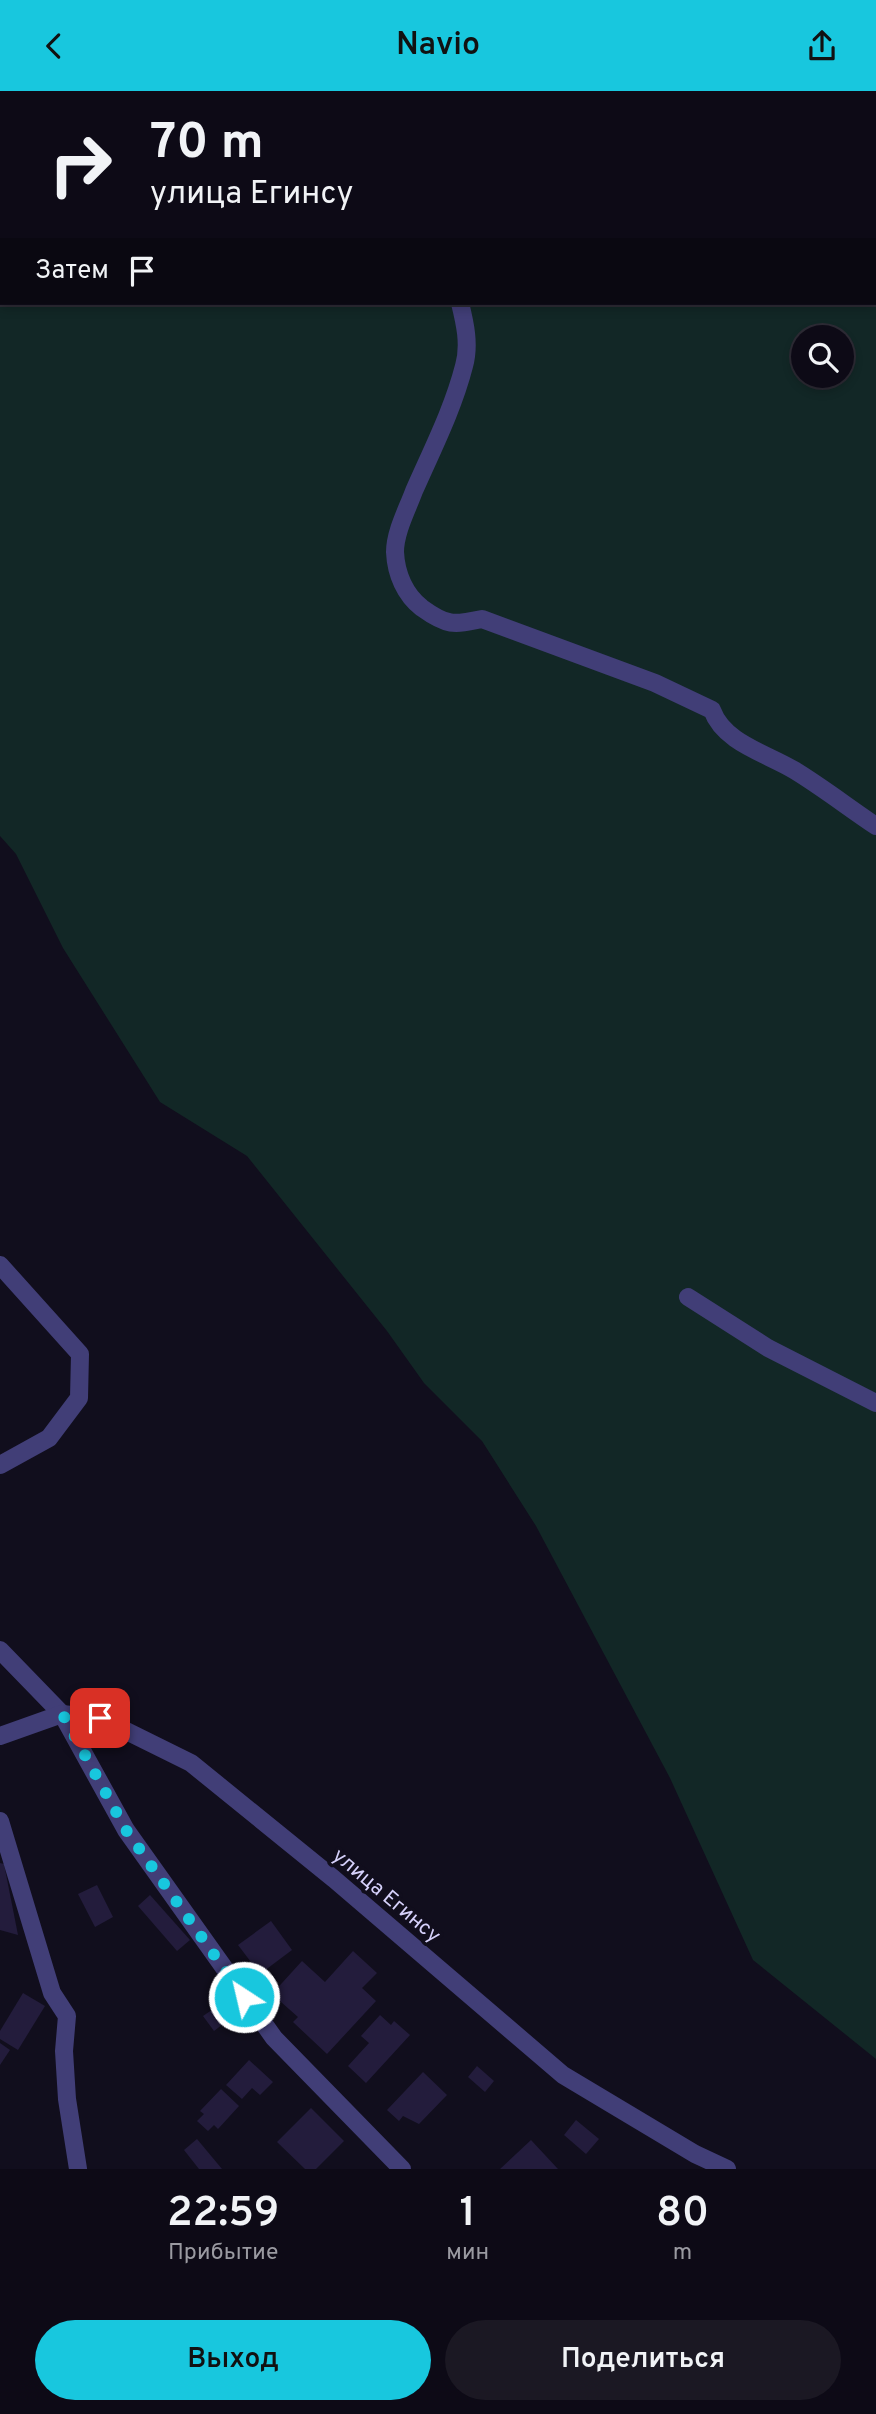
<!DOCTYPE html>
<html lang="ru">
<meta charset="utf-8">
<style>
body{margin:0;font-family:Overpass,sans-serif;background:#1b1823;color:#f1f3f6;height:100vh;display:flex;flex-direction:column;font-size:26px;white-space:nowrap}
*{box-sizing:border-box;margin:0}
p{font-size:23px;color:#9a9aa1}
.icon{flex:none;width:38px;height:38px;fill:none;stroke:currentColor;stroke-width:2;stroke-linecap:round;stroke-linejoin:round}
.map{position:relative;height:2078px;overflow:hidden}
.drawer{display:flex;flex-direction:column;background:#0d0a16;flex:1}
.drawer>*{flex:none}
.banner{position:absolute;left:0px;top:0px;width:877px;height:214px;box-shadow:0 4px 10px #0003,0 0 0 2px #2d2b35;background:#0d0a16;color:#f1f3f6;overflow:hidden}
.controls{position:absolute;left:791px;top:234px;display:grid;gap:14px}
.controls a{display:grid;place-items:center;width:63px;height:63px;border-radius:50%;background:#0d0a16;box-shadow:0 4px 10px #0003,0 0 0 2px #2d2b35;font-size:35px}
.pin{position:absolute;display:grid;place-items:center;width:60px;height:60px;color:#fff;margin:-30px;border-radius:14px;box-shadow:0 4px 10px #0006}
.me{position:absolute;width:77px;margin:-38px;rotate:325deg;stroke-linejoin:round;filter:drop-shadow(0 0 5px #0008)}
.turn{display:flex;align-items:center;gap:24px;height:147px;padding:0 35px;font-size:32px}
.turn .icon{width:91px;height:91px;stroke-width:2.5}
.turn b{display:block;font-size:49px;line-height:60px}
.then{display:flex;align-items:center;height:66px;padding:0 35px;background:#0003;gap:14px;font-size:26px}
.eta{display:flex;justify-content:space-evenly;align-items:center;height:119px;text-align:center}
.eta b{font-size:42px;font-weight:600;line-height:49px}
.primary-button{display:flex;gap:14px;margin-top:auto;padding:14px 35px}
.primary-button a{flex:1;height:80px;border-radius:42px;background:#18c7de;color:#111;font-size:28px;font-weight:600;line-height:80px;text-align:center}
.primary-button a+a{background:#1b1823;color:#f1f3f6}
header{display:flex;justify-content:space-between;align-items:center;height:91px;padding:0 35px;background:#18c7de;color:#111;font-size:32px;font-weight:600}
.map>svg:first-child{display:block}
.green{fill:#122726;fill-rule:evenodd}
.building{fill:#231c3c}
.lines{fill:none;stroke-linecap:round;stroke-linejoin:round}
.service{stroke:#413e77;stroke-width:18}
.minor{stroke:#413e77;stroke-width:18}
.route{stroke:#18c7de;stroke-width:12;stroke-dasharray:0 21.6}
.labels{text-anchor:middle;stroke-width:7;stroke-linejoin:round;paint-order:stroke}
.street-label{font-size:21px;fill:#d5d0fa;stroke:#110e1d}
</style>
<header><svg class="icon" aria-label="back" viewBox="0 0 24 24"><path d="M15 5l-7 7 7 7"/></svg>Navio<svg class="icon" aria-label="share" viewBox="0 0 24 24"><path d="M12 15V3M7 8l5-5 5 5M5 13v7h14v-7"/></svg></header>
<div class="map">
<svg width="876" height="2078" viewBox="0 0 876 2078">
<rect width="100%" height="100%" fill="#110e1d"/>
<path class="green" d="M0,0H632V2H2V212H875L876,179V1968L753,1869L670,1687L536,1435L482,1350L424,1292L387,1240L247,1065L160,1011L63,857L16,763L0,745ZM803,247H842V285H803Z"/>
<g class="building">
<polygon points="0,1772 4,1773 18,1844 0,1839"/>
<polygon points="97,1794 113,1826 95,1836 78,1803"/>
<polygon points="150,1804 190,1849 177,1860 138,1815"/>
<polygon points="271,1830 292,1859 260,1883 238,1854"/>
<polygon points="353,1860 377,1882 362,1897 376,1910 327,1963 293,1931 298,1926 272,1903 302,1870 325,1891"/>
<polygon points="23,1902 45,1915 18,1959 0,1948 0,1940"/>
<polygon points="222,1912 232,1926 214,1940 203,1925"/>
<polygon points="380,1924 391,1934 394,1930 410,1944 366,1992 348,1975 369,1952 361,1945"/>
<polygon points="0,1952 10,1959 0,1974"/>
<polygon points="249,1969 273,1991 260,2004 252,1997 242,2008 226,1994"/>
<polygon points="477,1975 494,1990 485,2001 468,1986"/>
<polygon points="423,1981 447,2004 419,2033 403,2025 399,2030 387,2019"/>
<polygon points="221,1998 239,2015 218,2038 214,2034 208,2040 197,2030 204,2023 200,2020"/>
<polygon points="311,2017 344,2050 316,2078 305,2078 277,2051"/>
<polygon points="576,2029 599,2048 586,2063 564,2044"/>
<polygon points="197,2048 222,2078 199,2078 184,2059"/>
<polygon points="531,2049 558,2078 500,2078"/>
</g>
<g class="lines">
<g class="service">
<polyline points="742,0 747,2"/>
<polyline points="0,37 2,41"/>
<polyline points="875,43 876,43"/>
<path d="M460,212C465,232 470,254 464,275C453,318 432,359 414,400C407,419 395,441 395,461C396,483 405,504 422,517C447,535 453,534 482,528L655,592L712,619C724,652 766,662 794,679C822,696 849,717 876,735"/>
<polyline points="0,1174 80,1263 79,1307 49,1347 0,1374"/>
<polyline points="688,1206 768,1257 876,1312"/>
</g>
<g class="minor">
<polyline points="0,1559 62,1623 126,1739 274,1947 402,2078"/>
<polyline points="0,1645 62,1623 100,1627 191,1672 334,1788 563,1984 695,2063 727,2078"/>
<polyline points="0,1730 52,1902 67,1925 64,1960 67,2008 78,2078"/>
</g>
</g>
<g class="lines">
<polyline class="route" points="100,1627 62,1622 126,1739 244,1906"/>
</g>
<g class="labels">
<g class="street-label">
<text transform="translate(387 1804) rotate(40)" y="7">улица Егинсу</text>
</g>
</g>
</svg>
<div class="controls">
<a><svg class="icon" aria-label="search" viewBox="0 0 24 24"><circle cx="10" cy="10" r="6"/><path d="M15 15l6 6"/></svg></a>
</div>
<div class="pin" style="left:100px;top:1627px;background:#d93025"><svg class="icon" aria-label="arrive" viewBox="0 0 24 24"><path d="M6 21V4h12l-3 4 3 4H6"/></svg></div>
<svg class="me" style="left:244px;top:1906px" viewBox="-20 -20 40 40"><circle r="17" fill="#18c7de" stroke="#fff" stroke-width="3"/><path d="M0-11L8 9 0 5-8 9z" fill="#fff"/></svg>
<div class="banner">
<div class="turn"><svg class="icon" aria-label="right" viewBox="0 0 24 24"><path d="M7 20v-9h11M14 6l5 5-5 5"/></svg><div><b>70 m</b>улица Егинсу</div></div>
<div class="then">Затем<svg class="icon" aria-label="arrive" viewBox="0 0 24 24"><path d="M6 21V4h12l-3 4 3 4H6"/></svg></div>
</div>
</div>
<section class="drawer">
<div class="eta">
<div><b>22:59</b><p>Прибытие</p></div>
<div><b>1</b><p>мин</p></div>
<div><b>80</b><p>m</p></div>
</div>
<div class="primary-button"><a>Выход</a><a>Поделиться</a></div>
</section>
